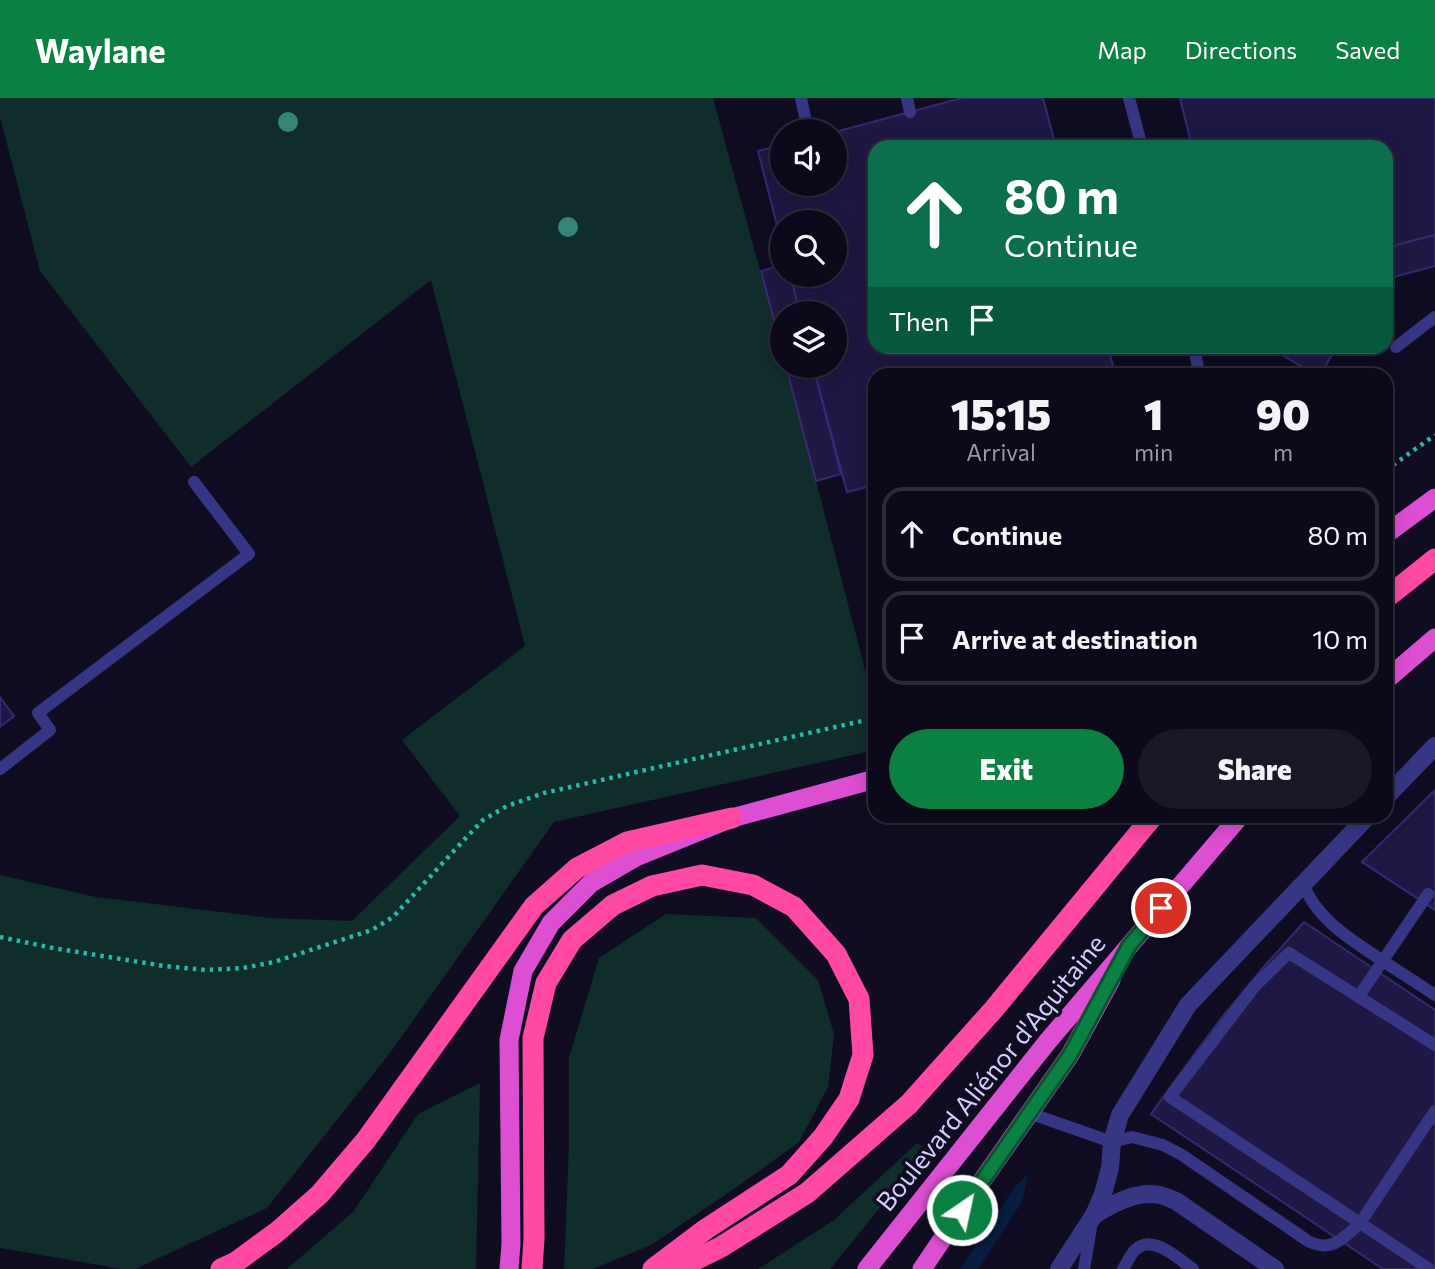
<!DOCTYPE html>
<meta charset="utf-8">
<style>
body{margin:0;font-family:Commissioner,sans-serif;background:#1a1827;color:#f1f3f6;height:100vh;display:flex;flex-direction:column;font-size:26px;white-space:nowrap}
*{box-sizing:border-box;margin:0}
p{font-size:23px;color:#9a9aa2}
.icon{flex:none;width:38px;height:38px;fill:none;stroke:currentColor;stroke-width:2;stroke-linecap:round;stroke-linejoin:round}
.map{position:relative;flex:1;overflow:hidden}
.panel{position:absolute;left:868px;top:270px;width:525px;height:455px;display:flex;flex-direction:column;background:#0c0a1a;border-radius:21px;box-shadow:0 4px 18px #0003,0 0 0 2px #2c2b39}
.panel>*{flex:none}
.banner{position:absolute;left:868px;top:42px;width:525px;height:214px;border-radius:21px;box-shadow:0 4px 18px #0003,0 0 0 2px #2c2b39;background:#0b6e4f;color:#fff;overflow:hidden}
.tools{position:absolute;left:770px;top:21px;display:grid;gap:14px}
.tools a{display:grid;place-items:center;width:77px;height:77px;border-radius:50%;background:#0c0a1a;box-shadow:0 4px 18px #0003,0 0 0 2px #2c2b39;font-size:35px}
.pin{position:absolute;display:grid;place-items:center;width:60px;height:60px;color:#fff;margin:-30px;border:4px solid #fff;border-radius:50%;box-shadow:0 2px 7px #0007}
.me{position:absolute;width:77px;margin:-38px;rotate:34deg;stroke-linejoin:round;filter:drop-shadow(0 0 5px #0008)}
.turn{display:flex;align-items:center;gap:24px;height:147px;padding:0 21px;font-size:32px}
.turn .icon{width:91px;height:91px;stroke-width:2.5}
.turn b{display:block;font-size:49px;line-height:60px}
.then{display:flex;align-items:center;height:66px;padding:0 21px;background:#0003;gap:14px;font-size:26px}
.eta{display:flex;justify-content:space-evenly;align-items:center;height:119px;text-align:center}
.eta b{font-size:42px;font-weight:800;line-height:49px}
.action{display:flex;gap:14px;margin-top:auto;padding:14px 21px}
.action a{flex:1;height:80px;border-radius:42px;background:#0b8043;color:#fff;font-size:28px;font-weight:800;line-height:80px;text-align:center}
.action a+a{background:#1a1827;color:#f1f3f6}
ul{padding:0;list-style:none}
li{display:flex;align-items:center;gap:21px;height:94px;margin:0 14px 10px;padding:0 7px;border:4px solid #2c2b39;border-radius:21px}
li div{flex:1}
li b{display:block;font-size:26px}
li em{font-style:normal}
header{display:flex;align-items:center;gap:42px;box-sizing:border-box;height:98px;padding:0 35px;background:#0b8043;color:#fff}
header strong{font-size:33px}
nav{display:flex;gap:38px;margin-inline-start:auto;font-size:24px}
.map>svg:first-child{display:block}
.green{fill:#0f2d2b}
.water{fill:#071e41}
.building{fill:#201844;stroke:#352971;stroke-width:2}
.lines{fill:none;stroke-linecap:round;stroke-linejoin:round}
.path{stroke:#29b8ac;stroke-width:4.5;stroke-dasharray:3.5 5;stroke-linecap:butt}
.service{stroke:#373684;stroke-width:12}
.minor{stroke:#373684;stroke-width:18}
.trunk{stroke:#dd4fd2;stroke-width:19}
.motorway{stroke:#ff49a5;stroke-width:21}
.tree{fill:#368378}
.route-casing{stroke:#07532c;stroke-width:18}
.route{stroke:#0b8043;stroke-width:12}
.labels{text-anchor:middle;stroke-width:7;stroke-linejoin:round;paint-order:stroke}
.street-label{font-size:26px;fill:#d3ceff;stroke:#100d23}
</style>
<header>
<strong>Waylane</strong>
<nav><a>Map</a><a>Directions</a><a>Saved</a></nav>
</header>
<div class="map">
<svg width="1435" height="1171" viewBox="0 0 1435 1171">
<rect width="100%" height="100%" fill="#100d23"/>
<g class="green">
<polygon points="0,0 713,0 782,253 782,268 786,268 866,575 875,598 875,652 554,724 390,955 267,1110 135,1171 122,1171 0,1150 0,777 96,799 270,820 352,823 460,718 402,642 525,548 431,182 191,369 40,173 0,19"/>
<polygon points="666,816 756,820 818,882 834,936 828,989 799,1044 741,1086 651,1147 593,1171 564,1171 569,1048 569,960 599,860"/>
<polygon points="480,985 476,1171 287,1171 354,1113 418,1016"/>
<polygon points="917,1045 927,1052 830,1171 758,1171 834,1122"/>
</g>
<polygon class="water" points="1028,1076 1022,1104 978,1171 960,1171 1015,1089"/>
<g class="building">
<polygon points="962,0 1043,0 1056,49 875,49 875,248 1108,248 1115,276 875,276 875,387 847,394 813,268 835,268 835,215 800,215 790,177 835,177 835,124 782,124 782,147 758,53 782,47 782,86 835,86 835,34"/>
<polygon points="1180,0 1435,0 1435,137 1396,147 1386,165 1386,49 1192,49"/>
<polygon points="1435,137 1435,168 1386,181 1386,165 1396,147"/>
<polygon points="782,167 782,177 790,177 800,215 782,215 782,253 761,173"/>
<polygon points="1267,248 1337,248 1321,276 1314,276"/>
<polygon points="786,268 813,268 841,376 816,383"/>
<polygon points="0,599 14,618 0,629"/>
<polygon points="1435,692 1435,812 1362,764"/>
<polygon points="1304,824 1435,912 1435,1171 1383,1171 1151,1016 1187,966 1223,918 1262,871"/>
</g>
<g class="lines">
<g class="path">
<polyline points="1386,372 1435,337"/>
<polyline points="0,839 53,850 164,868 206,872 243,870 274,864 372,832 393,819 463,743 483,722 507,708 544,695 875,620"/>
</g>
<g class="service">
<polyline points="801,0 808,33"/>
<polyline points="907,0 910,14"/>
<polyline points="1129,0 1142,49"/>
<polyline points="1194,248 1199,276"/>
<polyline points="1396,249 1435,219"/>
<polyline points="0,671 50,632 38,615 249,456 194,384"/>
<path d="M1303,785C1316,821 1350,841 1380,861C1398,873 1417,885 1435,897"/>
<polyline points="1359,898 1428,796"/>
<polyline points="1435,947 1289,855 1255,888 1170,999 1360,1125 1435,1013"/>
<path d="M1029,1015L1112,1044L1132,1039L1163,1047L1182,1057L1308,1143C1331,1155 1343,1141 1360,1125L1429,1171"/>
<polyline points="1084,1171 1092,1124"/>
<path d="M1123,1171C1127,1165 1130,1157 1135,1152C1153,1135 1178,1161 1193,1171"/>
</g>
<g class="minor">
<polyline points="1386,699 1435,648"/>
<path d="M1094,1117C1113,1106 1137,1092 1160,1097C1165,1098 1171,1101 1176,1103L1275,1171"/>
<polyline points="1059,1171 1094,1117 1103,1096 1110,1070 1112,1044 1120,1017 1188,907 1368,718"/>
</g>
<g class="trunk">
<polyline points="1386,436 1435,400"/>
<polyline points="1386,582 1435,540"/>
<polyline points="509,1171 511,1146 509,942 523,873 551,825 591,785 636,759 732,720 875,681"/>
<polyline points="867,1171 1048,943 1240,718"/>
<polyline points="922,1171 975,1093 1070,957 1111,882"/>
</g>
<g class="motorway">
<polyline points="1386,500 1435,461"/>
<polyline points="221,1171 236,1164 277,1134 320,1096 366,1042 534,808 577,770 627,744 732,720"/>
<polyline points="532,1171 534,1141 533,940 546,885 572,842 613,807 652,788 702,777 753,787 794,809 836,856 859,901 863,957 849,1001 823,1039 789,1077 706,1131 653,1171"/>
<polyline points="677,1171 721,1149 807,1095 909,1006 994,911 1153,718"/>
</g>
</g>
<g class="tree">
<circle cx="288" cy="24" r="10"/>
<circle cx="568" cy="129" r="10"/>
</g>
<g class="lines">
<defs>
<polyline id="route" points="962,1112 1070,957 1129,848 1161,810"/>
</defs>
<use href="#route" class="route-casing"/>
<use href="#route" class="route"/>
</g>
<g class="labels">
<g class="street-label">
<text transform="translate(991 975) rotate(-51)" y="9">Boulevard Aliénor d'Aquitaine</text>
</g>
</g>
</svg>
<div class="tools">
<a><svg class="icon" aria-label="sound" viewBox="0 0 24 24"><path d="M4 9h4l5-4v14l-5-4H4zM17 9q2 3 0 6"/></svg></a>
<a><svg class="icon" aria-label="search" viewBox="0 0 24 24"><circle cx="10" cy="10" r="6"/><path d="M15 15l6 6"/></svg></a>
<a><svg class="icon" aria-label="layers" viewBox="0 0 24 24"><path d="M12 4l9 5-9 5-9-5zM3 14l9 5 9-5"/></svg></a>
</div>
<div class="pin" style="left:1161px;top:810px;background:#d93025"><svg class="icon" aria-label="arrive" viewBox="0 0 24 24"><path d="M6 21V4h12l-3 4 3 4H6"/></svg></div>
<svg class="me" style="left:962px;top:1112px" viewBox="-20 -20 40 40"><circle r="17" fill="#0b8043" stroke="#fff" stroke-width="3"/><path d="M0-11L8 9 0 5-8 9z" fill="#fff"/></svg>
<div class="banner">
<div class="turn"><svg class="icon" aria-label="ahead" viewBox="0 0 24 24"><path d="M12 20V5M6 11l6-6 6 6"/></svg><div><b>80 m</b>Continue</div></div>
<div class="then">Then<svg class="icon" aria-label="arrive" viewBox="0 0 24 24"><path d="M6 21V4h12l-3 4 3 4H6"/></svg></div>
</div>
<section class="panel">
<div class="eta">
<div><b>15:15</b><p>Arrival</p></div>
<div><b>1</b><p>min</p></div>
<div><b>90</b><p>m</p></div>
</div>
<ul>
<li><svg class="icon" aria-label="ahead" viewBox="0 0 24 24"><path d="M12 20V5M6 11l6-6 6 6"/></svg><div><b>Continue</b></div><em>80 m</em></li>
<li><svg class="icon" aria-label="arrive" viewBox="0 0 24 24"><path d="M6 21V4h12l-3 4 3 4H6"/></svg><div><b>Arrive at destination</b></div><em>10 m</em></li>
</ul>
<div class="action"><a>Exit</a><a>Share</a></div>
</section>
</div>
